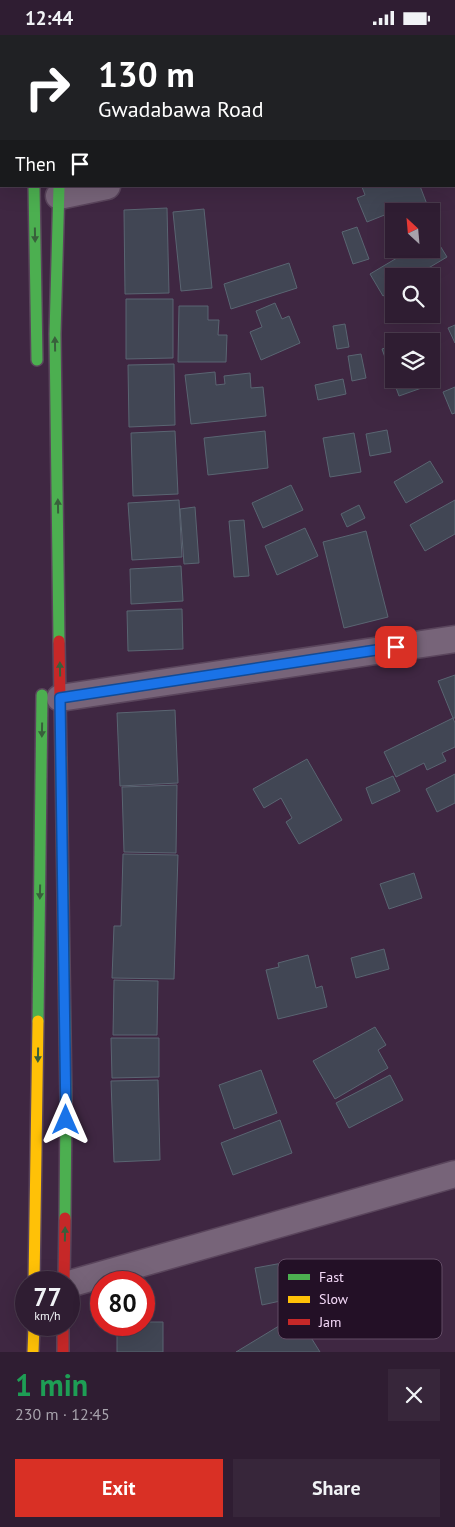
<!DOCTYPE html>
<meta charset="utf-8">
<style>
body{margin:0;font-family:"PT Sans",sans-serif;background:#37263a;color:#f1f3f6;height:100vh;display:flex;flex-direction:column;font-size:19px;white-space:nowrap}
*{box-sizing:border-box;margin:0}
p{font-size:16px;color:#a7a2ac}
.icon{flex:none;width:28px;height:28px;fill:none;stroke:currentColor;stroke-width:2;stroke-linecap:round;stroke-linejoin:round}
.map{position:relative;height:1317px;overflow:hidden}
.sheet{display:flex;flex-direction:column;background:#2f1d32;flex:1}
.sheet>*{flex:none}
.top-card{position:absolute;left:0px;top:0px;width:455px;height:152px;box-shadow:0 5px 20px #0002,0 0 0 1px #4a3b4d;background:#202124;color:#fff;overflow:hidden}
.needle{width:32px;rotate:334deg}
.controls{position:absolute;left:385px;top:168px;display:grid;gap:10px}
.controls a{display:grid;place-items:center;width:55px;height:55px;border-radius:0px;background:#2f1d32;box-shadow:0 5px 20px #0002,0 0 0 1px #4a3b4d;font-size:25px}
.speed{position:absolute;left:15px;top:1236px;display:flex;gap:10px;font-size:25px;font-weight:700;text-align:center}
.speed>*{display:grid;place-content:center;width:65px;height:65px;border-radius:50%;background:#2f1d32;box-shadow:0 5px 20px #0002,0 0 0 1px #4a3b4d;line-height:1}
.speed small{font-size:12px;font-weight:400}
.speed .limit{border:8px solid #d22;background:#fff;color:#111}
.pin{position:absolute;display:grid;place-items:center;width:42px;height:42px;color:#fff;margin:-21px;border-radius:10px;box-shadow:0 2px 8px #0006}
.me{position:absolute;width:55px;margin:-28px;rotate:0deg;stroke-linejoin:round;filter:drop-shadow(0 0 4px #0008)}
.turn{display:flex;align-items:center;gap:18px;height:105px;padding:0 15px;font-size:22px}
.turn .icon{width:65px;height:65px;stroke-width:2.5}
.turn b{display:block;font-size:35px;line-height:42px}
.then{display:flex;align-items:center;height:48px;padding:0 15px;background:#0003;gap:10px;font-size:19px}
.round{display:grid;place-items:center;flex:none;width:52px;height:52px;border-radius:0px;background:#37263a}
.summary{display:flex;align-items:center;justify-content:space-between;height:85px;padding:0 15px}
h1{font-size:30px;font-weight:600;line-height:38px;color:#1e9e55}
.button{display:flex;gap:10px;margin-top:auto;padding:10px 15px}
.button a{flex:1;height:58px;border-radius:0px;background:#d93025;color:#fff;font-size:20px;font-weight:600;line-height:58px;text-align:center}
.button a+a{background:#37263a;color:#f1f3f6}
.status{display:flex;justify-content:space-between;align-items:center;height:35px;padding:0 25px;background:#2f1d32;direction:ltr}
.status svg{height:14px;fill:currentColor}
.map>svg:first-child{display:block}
.building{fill:#414654;stroke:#5a6572}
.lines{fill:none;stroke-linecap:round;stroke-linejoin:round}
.street-casing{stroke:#5a455c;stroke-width:29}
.fast-casing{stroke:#5a455c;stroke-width:14}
.slow-casing{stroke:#5a455c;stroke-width:14}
.jam-casing{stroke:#5a455c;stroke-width:14}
.street{stroke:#776479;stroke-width:26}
.fast{stroke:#4caf50;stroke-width:11}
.slow{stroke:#ffc107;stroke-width:11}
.jam{stroke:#c62828;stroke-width:11}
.oneway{fill:#38603b}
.route-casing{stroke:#114b97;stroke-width:12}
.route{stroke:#1a73e8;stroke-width:9}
.key{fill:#231026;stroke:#624c65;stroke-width:1}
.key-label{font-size:14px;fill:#f4d9f8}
</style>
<div class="status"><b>12:44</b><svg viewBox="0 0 49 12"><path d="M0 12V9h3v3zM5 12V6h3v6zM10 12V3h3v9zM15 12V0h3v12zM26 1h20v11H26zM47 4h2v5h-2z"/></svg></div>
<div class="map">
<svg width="455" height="1317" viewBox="0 0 455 1317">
<rect width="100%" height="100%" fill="#3f2742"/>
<g class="building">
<rect x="142" y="0" width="68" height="1"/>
<rect x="225" y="0" width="71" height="1"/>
<polygon points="364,151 420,151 428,172 418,176 394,176 394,186 390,188 387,179 367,187 357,163 365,160 362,152"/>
<polygon points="167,173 169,258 125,259 124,175"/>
<polygon points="204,174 212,253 181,256 173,177"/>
<polygon points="357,192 369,224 353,229 342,197"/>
<polygon points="434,201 447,222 415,241 394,241 394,254 383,261 370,239 412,214 431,214 431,202"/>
<polygon points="289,228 297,253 231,274 224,249"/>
<polygon points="126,264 173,264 173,323 126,324"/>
<polygon points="275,268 282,284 289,281 300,308 261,325 250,297 262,292 256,276"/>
<polygon points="179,271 208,271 208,285 219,285 218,300 227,300 226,327 178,327"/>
<polygon points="345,289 349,312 337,314 333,291"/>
<polygon points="455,290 455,308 448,293"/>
<polygon points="394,310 394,344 428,344 430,350 399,361 382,314"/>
<polygon points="361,319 366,343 352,346 348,321"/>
<polygon points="174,329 175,390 129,392 128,330"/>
<polygon points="215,337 216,350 225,349 224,341 250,338 251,353 263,352 266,381 191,389 185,340"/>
<polygon points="343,344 346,359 318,365 315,350"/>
<polygon points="455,352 455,378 452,379 443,357"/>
<polygon points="387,395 391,417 370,421 366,399"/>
<polygon points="175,396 178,459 133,461 131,398"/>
<polygon points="265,396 268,433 208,440 204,403"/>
<polygon points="354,398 361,437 330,442 323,403"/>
<polygon points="430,426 443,447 406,468 394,447"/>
<polygon points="291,450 303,475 263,493 252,468"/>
<polygon points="179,465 182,522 132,525 128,468"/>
<polygon points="455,465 455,499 425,516 410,490"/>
<polygon points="359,470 365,483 347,492 341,479"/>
<polygon points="195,472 199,528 184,529 180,474"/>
<polygon points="244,485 249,541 234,542 229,486"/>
<polygon points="305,493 318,521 277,540 265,511"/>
<polygon points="366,496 388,582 344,593 323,507"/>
<polygon points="181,531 183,566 131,569 130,534"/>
<polygon points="182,574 183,614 128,616 127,576"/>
<polygon points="455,640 455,683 453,683 438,646"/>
<polygon points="175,675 178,748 120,751 117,678"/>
<polygon points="453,683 455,688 455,712 442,718 446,726 427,735 424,728 396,742 384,717"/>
<polygon points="307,724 342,785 299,809 286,787 292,783 281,763 264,773 253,754"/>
<polygon points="455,739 455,768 437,777 426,754"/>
<polygon points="393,741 400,756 372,769 366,753"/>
<polygon points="177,750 176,818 124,817 122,752"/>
<polygon points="123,819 178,820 174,944 112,943 114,891 121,891"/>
<polygon points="414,838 422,863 389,874 380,849"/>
<polygon points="384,914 389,934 356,943 351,923"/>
<polygon points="308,920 316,953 322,951 327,972 278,984 266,935 279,932 278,928"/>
<polygon points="114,945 158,946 157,1000 113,1000"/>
<polygon points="375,992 386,1010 378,1015 388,1033 335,1064 313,1026"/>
<polygon points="111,1003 159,1003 159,1042 112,1043"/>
<polygon points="261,1035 277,1078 234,1094 219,1050"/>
<polygon points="390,1040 403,1065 349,1093 336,1068"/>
<polygon points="158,1045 160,1125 114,1127 111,1046"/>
<polygon points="280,1085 292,1118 233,1140 221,1108"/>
<polygon points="288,1227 294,1263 262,1270 255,1233"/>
<polygon points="297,1280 320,1317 236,1317"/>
<polygon points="144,1287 163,1287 163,1317 117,1317 117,1290 144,1290"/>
</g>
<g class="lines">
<defs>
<g id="street">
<polyline points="0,51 1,50"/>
<polyline points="454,80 455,80"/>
<polyline points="59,161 107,151"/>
<polyline points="60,663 455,604"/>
<polyline points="69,1249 455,1139"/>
</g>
<g id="fast">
<polyline points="59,0 59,1"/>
<polyline points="34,151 37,325"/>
<polyline points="59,151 55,299 59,606"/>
<polyline points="61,723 66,1067 65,1183"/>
<polyline points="38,986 42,660"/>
</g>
<g id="slow">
<polyline points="30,0 31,1"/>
<polyline points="34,1248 38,986"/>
<polyline points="33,1317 34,1290"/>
</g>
<g id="jam">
<polyline points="59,606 61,723"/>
<polyline points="64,1248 65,1183"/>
<polyline points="63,1290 63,1317"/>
</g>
</defs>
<use href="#street" class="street-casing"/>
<use href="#fast" class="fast-casing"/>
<use href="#slow" class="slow-casing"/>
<use href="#jam" class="jam-casing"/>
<use href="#street" class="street"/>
<use href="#fast" class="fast"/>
<use href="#slow" class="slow"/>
<use href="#jam" class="jam"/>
</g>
<defs><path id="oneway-solid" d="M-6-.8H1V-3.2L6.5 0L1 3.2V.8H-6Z" transform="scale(1.25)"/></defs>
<g class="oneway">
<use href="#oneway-solid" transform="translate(35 200) rotate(89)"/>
<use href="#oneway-solid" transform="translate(55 309) rotate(-91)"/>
<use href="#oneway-solid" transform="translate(58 471) rotate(-91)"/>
<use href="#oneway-solid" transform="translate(60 634) rotate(-91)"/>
<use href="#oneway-solid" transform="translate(42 695) rotate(91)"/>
<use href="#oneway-solid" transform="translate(40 857) rotate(91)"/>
<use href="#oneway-solid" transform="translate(38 1020) rotate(91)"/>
<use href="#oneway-solid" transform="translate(65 1199) rotate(-89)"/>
</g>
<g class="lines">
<defs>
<polyline id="route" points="66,1085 60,663 396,612"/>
</defs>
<use href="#route" class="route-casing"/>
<use href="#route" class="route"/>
</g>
<rect x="278" y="1224" width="164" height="80" rx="8" class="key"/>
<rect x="288" y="1239" width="22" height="6" fill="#4caf50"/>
<rect x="288" y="1261" width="22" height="7" fill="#ffc107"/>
<rect x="288" y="1284" width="22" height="6" fill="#c62828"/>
<g class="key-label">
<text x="319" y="1247">Fast</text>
<text x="319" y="1269">Slow</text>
<text x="319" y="1292">Jam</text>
</g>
</svg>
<div class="controls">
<a><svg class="needle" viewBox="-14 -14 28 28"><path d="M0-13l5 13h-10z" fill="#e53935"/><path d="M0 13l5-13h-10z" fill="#a7a2ac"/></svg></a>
<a><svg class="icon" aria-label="search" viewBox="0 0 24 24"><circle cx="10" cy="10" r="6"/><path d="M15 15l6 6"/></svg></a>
<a><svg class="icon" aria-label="layers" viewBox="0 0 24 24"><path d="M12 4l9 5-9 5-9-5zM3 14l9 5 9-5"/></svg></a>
</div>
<div class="speed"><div>77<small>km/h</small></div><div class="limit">80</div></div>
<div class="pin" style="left:396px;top:612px;background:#d93025"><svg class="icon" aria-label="arrive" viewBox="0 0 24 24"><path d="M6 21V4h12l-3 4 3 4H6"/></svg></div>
<svg class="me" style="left:66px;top:1085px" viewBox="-20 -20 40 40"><path d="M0-17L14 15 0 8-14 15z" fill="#1a73e8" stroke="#fff" stroke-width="4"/></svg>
<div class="top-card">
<div class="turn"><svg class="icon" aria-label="right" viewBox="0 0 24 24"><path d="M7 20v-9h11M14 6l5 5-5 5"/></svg><div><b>130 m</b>Gwadabawa Road</div></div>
<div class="then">Then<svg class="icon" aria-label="arrive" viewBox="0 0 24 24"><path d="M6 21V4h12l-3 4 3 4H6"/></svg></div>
</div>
</div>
<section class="sheet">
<div class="summary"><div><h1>1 min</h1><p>230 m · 12:45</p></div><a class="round"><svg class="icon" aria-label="close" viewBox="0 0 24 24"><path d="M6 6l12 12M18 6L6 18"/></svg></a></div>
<div class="button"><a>Exit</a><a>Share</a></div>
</section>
